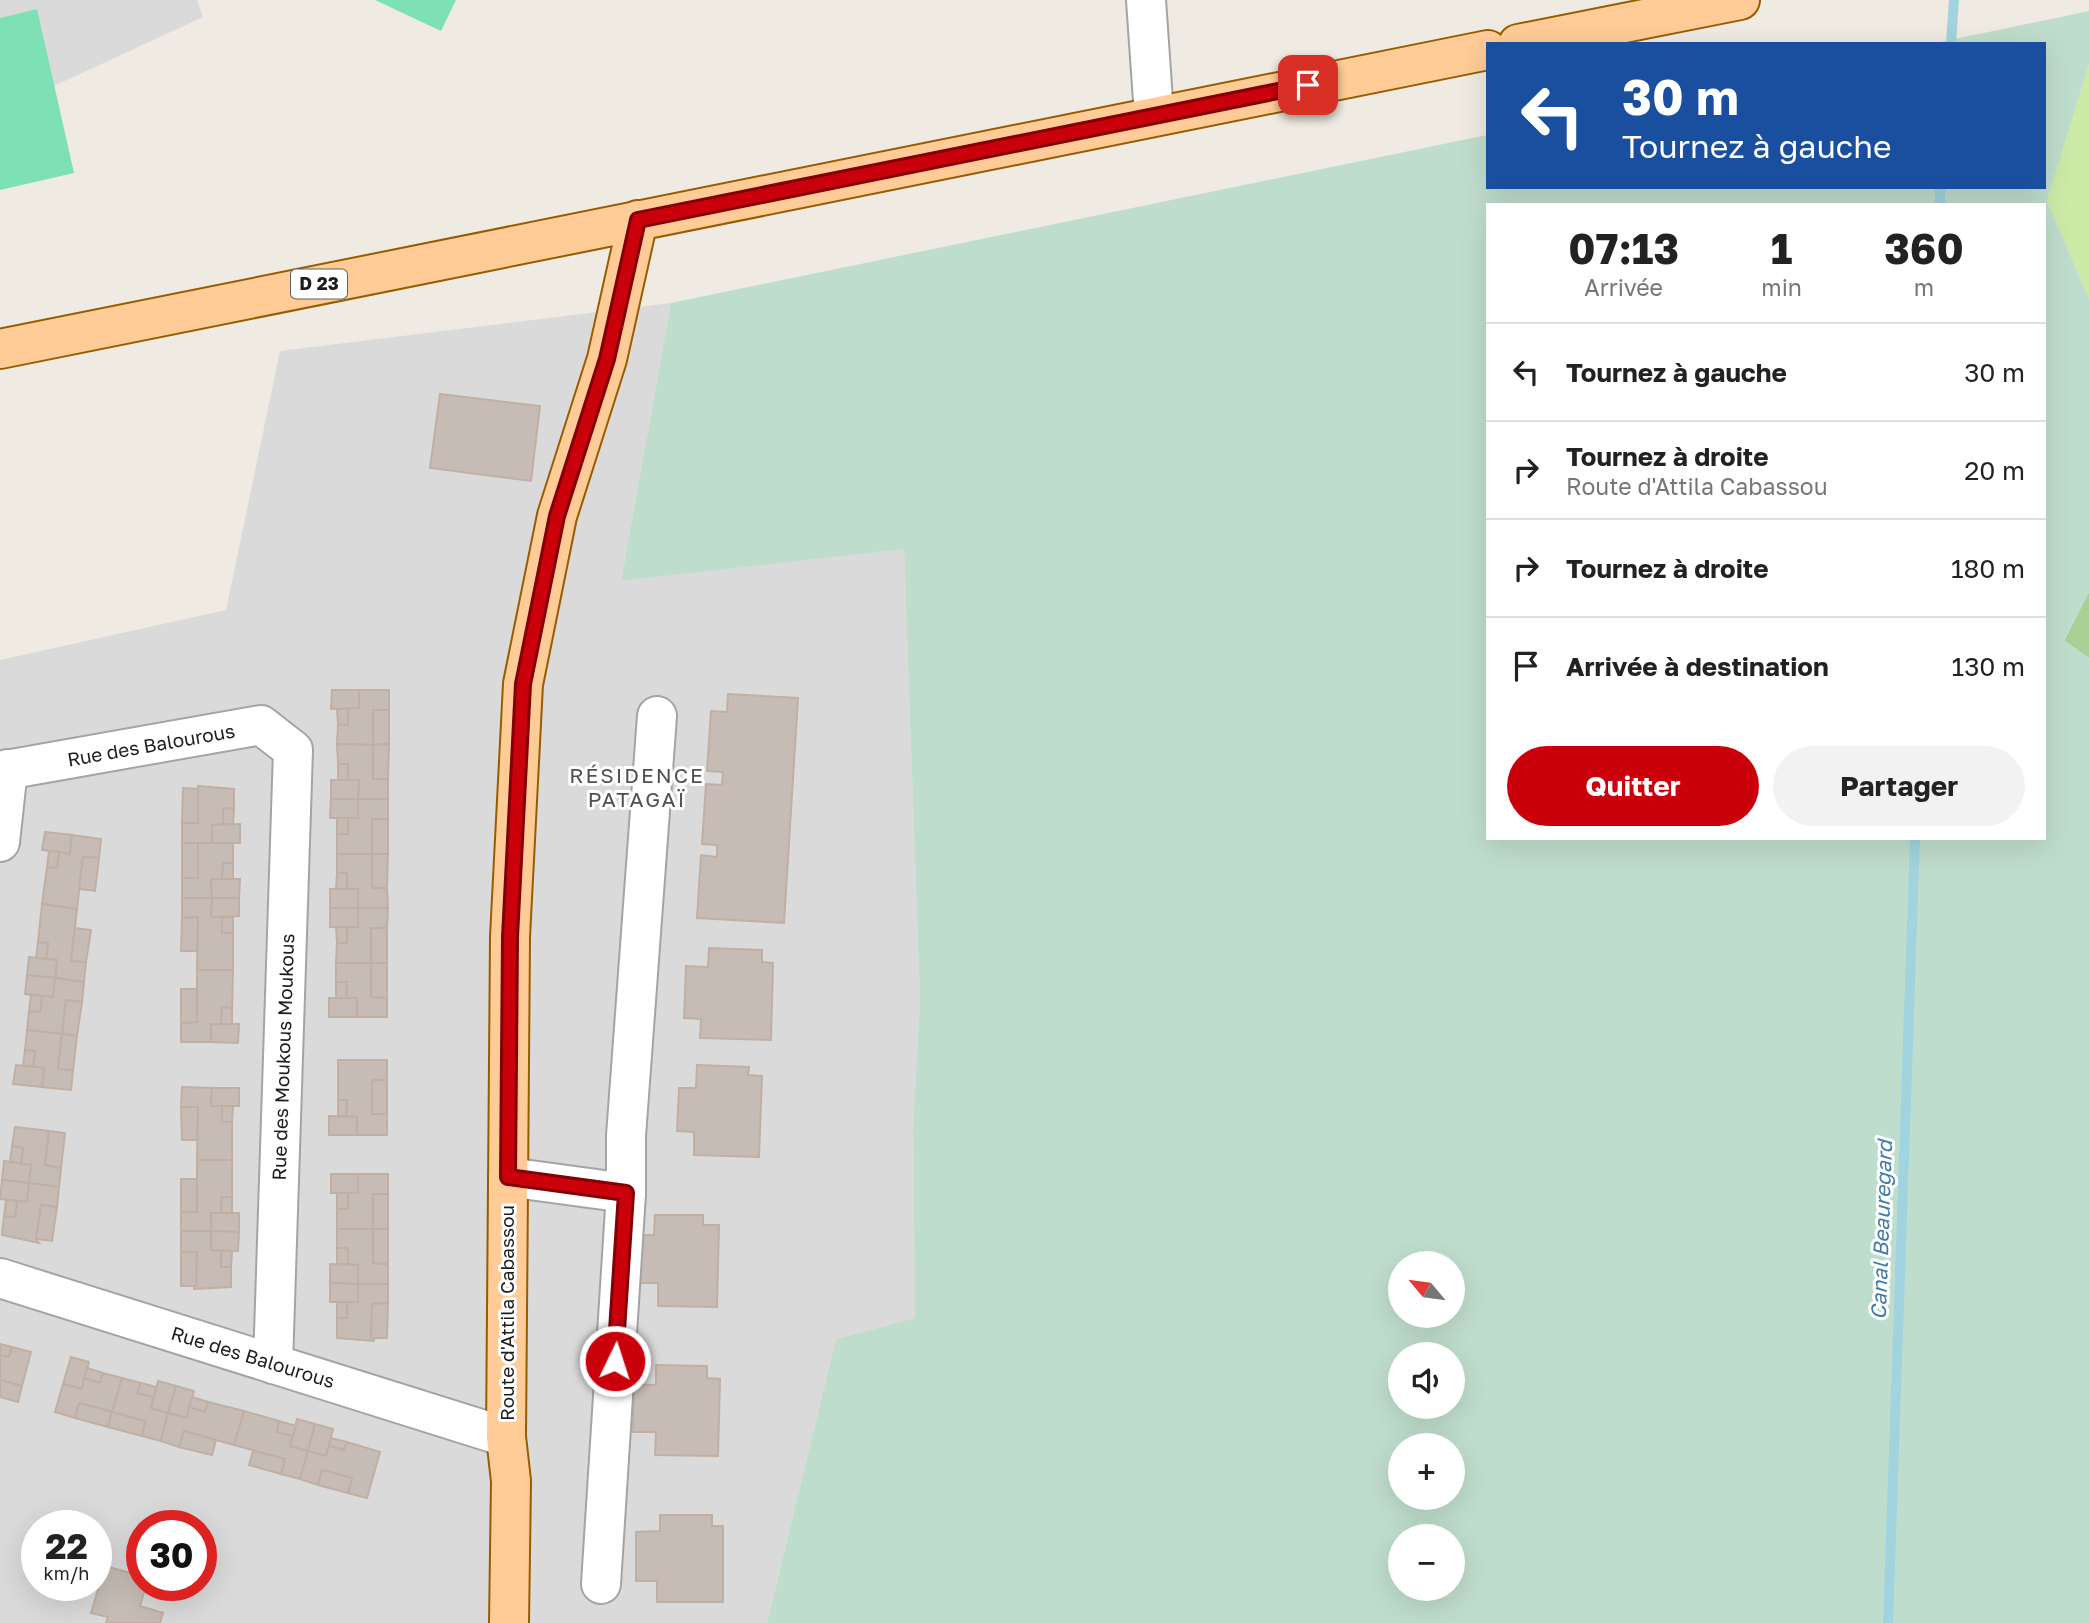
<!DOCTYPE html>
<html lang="fr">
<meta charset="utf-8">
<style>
body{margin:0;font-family:"Golos Text",sans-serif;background:#f2f2f2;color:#222;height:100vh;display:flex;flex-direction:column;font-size:26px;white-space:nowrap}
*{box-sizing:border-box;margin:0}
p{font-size:23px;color:#767676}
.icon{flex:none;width:38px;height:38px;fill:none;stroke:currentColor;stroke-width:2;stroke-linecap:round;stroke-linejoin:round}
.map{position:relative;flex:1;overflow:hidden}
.panel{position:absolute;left:1486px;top:203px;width:560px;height:637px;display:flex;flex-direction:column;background:#fff;border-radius:0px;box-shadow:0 7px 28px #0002}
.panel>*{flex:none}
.hud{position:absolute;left:1486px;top:42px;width:560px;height:147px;border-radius:0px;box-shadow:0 7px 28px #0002;background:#1a4fa0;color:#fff;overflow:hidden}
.needle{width:46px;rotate:299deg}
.buttons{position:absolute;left:1388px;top:1251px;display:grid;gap:14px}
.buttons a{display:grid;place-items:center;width:77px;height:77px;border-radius:50%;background:#fff;box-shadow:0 7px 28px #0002;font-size:35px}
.speed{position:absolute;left:21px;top:1510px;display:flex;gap:14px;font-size:35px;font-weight:700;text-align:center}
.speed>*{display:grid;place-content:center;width:91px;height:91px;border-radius:50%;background:#fff;box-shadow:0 7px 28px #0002;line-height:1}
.speed small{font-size:18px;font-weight:400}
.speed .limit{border:10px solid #d22;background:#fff;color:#111}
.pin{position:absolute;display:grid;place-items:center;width:60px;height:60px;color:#fff;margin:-30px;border-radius:14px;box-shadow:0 4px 10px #0006}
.me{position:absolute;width:77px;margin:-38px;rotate:4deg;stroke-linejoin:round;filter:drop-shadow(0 0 5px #0008)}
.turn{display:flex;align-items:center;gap:24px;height:147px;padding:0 21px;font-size:32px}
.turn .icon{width:91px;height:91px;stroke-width:2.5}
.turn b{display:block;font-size:49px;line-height:60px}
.eta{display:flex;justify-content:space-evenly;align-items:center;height:119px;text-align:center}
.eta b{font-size:42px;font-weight:700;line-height:49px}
.button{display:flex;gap:14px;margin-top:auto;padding:14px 21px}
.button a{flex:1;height:80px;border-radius:42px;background:#ca000b;color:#fff;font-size:28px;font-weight:700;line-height:80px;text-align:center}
.button a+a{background:#f2f2f2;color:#222}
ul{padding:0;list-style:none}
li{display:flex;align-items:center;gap:21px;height:98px;padding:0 21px;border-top:2px solid #e0e0e0}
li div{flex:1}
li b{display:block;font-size:26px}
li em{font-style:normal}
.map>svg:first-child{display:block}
.residential{fill:#dbdada;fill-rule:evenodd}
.grass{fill:#cceba6}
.forest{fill:#aad095}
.wetland{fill:#bfddcd;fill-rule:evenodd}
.pitch{fill:#7de1b5}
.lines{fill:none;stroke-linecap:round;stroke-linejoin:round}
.stream{stroke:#a1d4de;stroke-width:10}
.building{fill:#c6bcb5;stroke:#c1afa4;stroke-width:2}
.minor-casing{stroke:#a4a4a4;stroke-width:42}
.major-casing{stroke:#965c00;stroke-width:42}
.minor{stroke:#fff;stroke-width:38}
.major{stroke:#ffcc97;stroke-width:38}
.route-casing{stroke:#830007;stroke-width:18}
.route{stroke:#ca000b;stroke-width:12}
.labels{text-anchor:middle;stroke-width:6;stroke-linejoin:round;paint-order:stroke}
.shield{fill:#fff;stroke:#616161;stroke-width:2}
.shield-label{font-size:18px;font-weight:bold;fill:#1d1d1d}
.street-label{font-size:19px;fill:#1d1d1d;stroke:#fff}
.neighbourhood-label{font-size:21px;letter-spacing:2px;fill:#505050;stroke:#fff}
.water-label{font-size:21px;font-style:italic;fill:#437ba8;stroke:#fff}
</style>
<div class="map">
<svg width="2089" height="1623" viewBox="0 0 2089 1623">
<rect width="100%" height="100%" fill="#efeae2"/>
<g class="residential">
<polygon points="0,0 197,0 203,17 0,111"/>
<path d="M671,303L621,581L904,548L920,1000L913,1127L915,1318L836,1339L767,1623H0V660L226,610L280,351ZM37,1526H96V1586H37ZM142,1526H201V1586H142Z"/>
</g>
<polygon class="grass" points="2089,64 2089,299 2047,201"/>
<polygon class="forest" points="2089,592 2089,658 2064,641"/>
<path class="wetland" d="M2089,11V64L2047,201L2089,299V592L2064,640L2089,658V1623H767L836,1339L915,1318L913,1127L920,1000L904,549L621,581L671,303L1487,135L1488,187H2044V44H1931ZM1488,205H2044V838H1488ZM1400,1264H1452V1316H1400ZM1400,1354H1452V1407H1400ZM1400,1446H1452V1498H1400ZM1400,1536H1452V1589H1400Z"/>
<g class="pitch">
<polygon points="375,0 456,0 441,31"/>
<polygon points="37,9 74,173 0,190 0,18"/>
</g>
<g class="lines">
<g class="stream">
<polyline points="1951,44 1954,0"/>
<polyline points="1940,205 1940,187"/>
<polyline points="1888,1623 1915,838"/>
</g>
</g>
<g class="building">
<polygon points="440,394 540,406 531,481 430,468"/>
<polygon points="332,690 359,690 359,708 331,709"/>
<polygon points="359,690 389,690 389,710 373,710 373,745 337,744 338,724 348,725 348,709 359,708"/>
<polygon points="728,694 798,698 784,923 697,918 701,855 717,857 717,845 702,844 706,784 722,785 723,772 707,771 711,711 727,712"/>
<polygon points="337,709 348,709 348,725 338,724"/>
<polygon points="373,710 389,710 389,744 373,745"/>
<polygon points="337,744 373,745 373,779 388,779 388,799 358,799 359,780 348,780 348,764 338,764"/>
<polygon points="389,744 388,779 373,779 373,745"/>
<rect x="338" y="764" width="10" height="16"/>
<polygon points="331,780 359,780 358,799 331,799"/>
<polygon points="198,786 234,789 234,809 223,808 223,824 212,825 212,843 182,843 182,823 198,823"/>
<polygon points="183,788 198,789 198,823 182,823"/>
<polygon points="331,799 358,799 358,818 330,818"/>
<polygon points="358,799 388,799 388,819 372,819 372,854 337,854 337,834 348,834 348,818 358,818"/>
<polygon points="223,808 234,809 233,825 223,824"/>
<rect x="337" y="818" width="11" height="16"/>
<rect x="372" y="819" width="16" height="35"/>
<polygon points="240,824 240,843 212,843 212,825"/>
<polygon points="45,832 72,835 70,854 42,850"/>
<polygon points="72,835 101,839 99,858 83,857 77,909 42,904 47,867 57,868 59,852 70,854"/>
<rect x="182" y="843" width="16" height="35"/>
<polygon points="198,843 233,843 233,863 223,863 222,879 211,879 212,898 182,898 182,878 198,878"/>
<polygon points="49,851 59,852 57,868 47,867"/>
<polygon points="337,854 372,854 372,888 387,888 388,908 358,908 358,889 347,889 347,873 337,873"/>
<polygon points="372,854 388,854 387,888 372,888"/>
<polygon points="83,857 99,858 95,891 79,889"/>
<polygon points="223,863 233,863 233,880 222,879"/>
<polygon points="337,873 347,873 347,889 336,889"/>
<polygon points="211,879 240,879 239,898 212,898"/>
<rect x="330" y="889" width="28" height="19"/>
<polygon points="182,898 212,898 211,917 222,917 222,933 233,933 233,970 197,970 198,917 182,918"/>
<polygon points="212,898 239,898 239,916 211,917"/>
<polygon points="42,904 77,909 71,961 86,962 84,982 55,978 57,960 46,959 48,943 38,942"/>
<rect x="330" y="908" width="28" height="19"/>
<polygon points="358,908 388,908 387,928 371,928 371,963 336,963 337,943 347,943 347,927 358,927"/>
<polygon points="198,917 197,951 181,951 182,918"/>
<rect x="222" y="917" width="11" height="16"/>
<polygon points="336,927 347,927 347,943 337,943"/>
<polygon points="75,928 91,930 86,962 71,961"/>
<rect x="371" y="928" width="16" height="35"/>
<polygon points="38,942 48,943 46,959 36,958"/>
<polygon points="709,948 762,950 762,962 773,963 771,1040 700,1038 701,1019 684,1018 686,966 708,967"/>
<polygon points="29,957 57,960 55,978 27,975"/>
<polygon points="336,963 371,963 371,997 387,998 387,1017 357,1017 357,998 346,998 347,982 336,982"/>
<polygon points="371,963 387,963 387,998 371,997"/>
<polygon points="197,970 233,970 232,1008 222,1007 221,1024 211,1024 211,1042 181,1042 181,1023 197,1022"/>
<polygon points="27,975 55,978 53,997 25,994"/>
<polygon points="55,978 84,982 82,1002 66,1000 62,1034 27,1030 29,1011 40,1012 42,996 53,997"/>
<polygon points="336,982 347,982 346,998 336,998"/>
<polygon points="181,989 197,989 197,1022 181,1023"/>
<polygon points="31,995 42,996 40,1012 29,1011"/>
<rect x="329" y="998" width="28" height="19"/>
<polygon points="66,1000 82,1002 77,1036 62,1034"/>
<polygon points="222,1007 232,1008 232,1024 221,1024"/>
<polygon points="211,1024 239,1024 238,1043 211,1042"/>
<polygon points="27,1030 62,1034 58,1069 73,1070 71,1090 42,1087 44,1068 33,1067 35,1051 25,1050"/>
<polygon points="62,1034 77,1036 73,1070 58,1069"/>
<polygon points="25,1050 35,1051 33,1067 23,1066"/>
<polygon points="338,1060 387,1060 387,1080 372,1080 372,1114 387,1114 387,1135 357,1135 357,1117 346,1116 347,1100 338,1100"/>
<polygon points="16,1065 44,1068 42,1087 13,1084"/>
<polygon points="697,1065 749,1067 748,1075 762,1076 759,1157 694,1155 694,1132 677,1131 679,1088 696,1088"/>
<rect x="372" y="1080" width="15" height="34"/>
<polygon points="182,1087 212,1088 211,1106 222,1106 222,1122 232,1122 232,1160 197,1160 198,1107 181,1107"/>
<polygon points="212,1088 239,1088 239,1106 211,1106"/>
<polygon points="338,1100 347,1100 346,1116 338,1116"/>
<polygon points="222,1106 233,1106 232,1122 222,1122"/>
<polygon points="181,1107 198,1107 197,1140 182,1140"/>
<polygon points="329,1116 357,1117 357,1135 329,1135"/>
<polygon points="15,1127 49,1131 45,1165 61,1168 59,1187 29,1183 31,1165 21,1164 23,1148 12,1146"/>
<polygon points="49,1131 65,1133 61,1168 45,1165"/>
<polygon points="12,1146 23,1148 21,1164 10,1162"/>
<polygon points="197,1160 232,1160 232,1197 222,1197 221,1213 211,1213 211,1231 181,1231 181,1212 197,1212"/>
<polygon points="4,1161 31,1165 29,1183 2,1180"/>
<rect x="331" y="1174" width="27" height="19"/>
<polygon points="358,1174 388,1174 388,1194 373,1194 373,1229 337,1229 337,1209 348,1209 348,1193 358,1193"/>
<rect x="181" y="1179" width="16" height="33"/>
<polygon points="2,1180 29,1183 27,1202 0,1199"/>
<polygon points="29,1183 59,1187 57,1207 41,1205 36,1239 39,1243 2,1235 4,1216 15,1217 17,1201 27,1202"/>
<rect x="337" y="1193" width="11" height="16"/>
<rect x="373" y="1194" width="15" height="35"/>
<polygon points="222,1197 232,1197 232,1213 221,1213"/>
<polygon points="6,1200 17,1201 15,1217 4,1216"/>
<polygon points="41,1205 57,1207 52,1241 36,1239"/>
<polygon points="211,1213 239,1213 239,1232 211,1231"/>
<polygon points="655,1215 703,1215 703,1225 719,1225 717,1307 658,1306 658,1283 634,1283 635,1235 654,1235"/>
<polygon points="337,1229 373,1229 373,1263 388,1264 388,1284 358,1284 358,1265 348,1264 348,1248 337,1248"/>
<polygon points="373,1229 388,1229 388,1264 373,1263"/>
<polygon points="181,1231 211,1231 211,1250 221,1251 221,1267 231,1267 231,1287 194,1289 197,1252 181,1252"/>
<polygon points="211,1231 239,1232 238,1251 211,1250"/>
<rect x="337" y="1248" width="11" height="16"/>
<polygon points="221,1251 232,1251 231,1267 221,1267"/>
<polygon points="181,1252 197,1252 196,1286 181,1286"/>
<polygon points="330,1264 358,1265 358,1284 330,1283"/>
<polygon points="330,1283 358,1284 358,1302 330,1302"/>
<polygon points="358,1284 388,1284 388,1303 372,1304 374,1341 337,1338 337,1318 347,1318 347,1302 358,1302"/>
<rect x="337" y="1302" width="10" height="16"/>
<polygon points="388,1303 387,1338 371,1338 372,1304"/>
<polygon points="0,1344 12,1347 9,1357 0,1355"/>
<polygon points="12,1347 31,1352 22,1386 0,1380 0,1355 9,1357"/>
<polygon points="71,1357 89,1362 82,1389 63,1384"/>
<polygon points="656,1365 707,1366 707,1378 720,1379 718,1456 655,1455 656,1432 633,1432 634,1384 656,1385"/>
<polygon points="87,1368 103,1373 100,1383 84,1378"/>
<polygon points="103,1373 122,1378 112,1412 79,1403 75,1418 55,1412 63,1384 82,1389 84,1378 100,1383"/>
<polygon points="122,1378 141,1383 137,1393 154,1397 151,1408 168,1413 161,1441 142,1436 145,1421 112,1412"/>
<polygon points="0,1380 22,1386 18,1402 0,1397"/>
<polygon points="158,1381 176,1386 168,1413 151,1408"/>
<polygon points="141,1383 156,1387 154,1397 137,1393"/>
<polygon points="176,1386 194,1391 187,1418 168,1413"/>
<polygon points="192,1397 208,1402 205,1412 189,1407"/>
<polygon points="208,1402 244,1411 234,1445 184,1431 179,1447 161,1441 168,1413 187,1418 189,1407 205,1412"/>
<polygon points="79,1403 112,1412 108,1427 75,1418"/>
<polygon points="244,1411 279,1421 277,1432 293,1436 290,1446 308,1451 300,1479 281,1474 285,1459 234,1445"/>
<polygon points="112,1412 145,1421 142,1436 108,1427"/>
<polygon points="297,1419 315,1424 308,1451 290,1446"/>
<polygon points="279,1421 296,1426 293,1436 277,1432"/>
<polygon points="315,1424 333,1429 326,1456 308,1451"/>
<polygon points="184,1431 216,1440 212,1455 179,1447"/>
<polygon points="331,1438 347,1442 344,1450 329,1446"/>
<polygon points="347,1442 380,1452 367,1498 348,1493 352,1478 322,1470 318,1485 300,1479 308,1451 326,1456 329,1446 344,1450"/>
<polygon points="253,1451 285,1459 281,1474 249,1465"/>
<polygon points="322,1470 352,1478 348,1493 318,1485"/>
<polygon points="660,1515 712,1515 712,1526 723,1526 723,1602 657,1602 657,1581 636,1581 636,1532 660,1531"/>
<polygon points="105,1566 142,1576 142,1586 146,1586 140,1606 163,1613 160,1623 106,1623 108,1617 91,1613"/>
</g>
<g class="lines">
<defs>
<g id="minor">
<polyline points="1146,0 1154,115"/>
<polyline points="0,771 261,725 293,750 273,1364"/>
<polyline points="0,842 8,769"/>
<polyline points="508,1177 626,1193"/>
<polyline points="0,1278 506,1437"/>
<polyline points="601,1584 626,1193 626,1136 657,716"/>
</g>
<g id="major">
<polyline points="1518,44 1740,0"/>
<polyline points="0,349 1488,50"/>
<polyline points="509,1623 511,1481 506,1437 510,937 523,684 557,516 607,359 638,220"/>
</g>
</defs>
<use href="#minor" class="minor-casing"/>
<use href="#major" class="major-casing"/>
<use href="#minor" class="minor"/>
<use href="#major" class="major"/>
</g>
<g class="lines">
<defs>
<polyline id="route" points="615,1361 626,1193 508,1177 510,937 523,684 557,516 607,359 638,220 1308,85"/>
</defs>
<use href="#route" class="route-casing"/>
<use href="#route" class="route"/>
</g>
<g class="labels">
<rect class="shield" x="291" y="269.5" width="56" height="29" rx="5"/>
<g class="shield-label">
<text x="319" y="290">D 23</text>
</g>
<g class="street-label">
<text transform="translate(151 745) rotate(-10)" y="7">Rue des Balourous</text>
<text transform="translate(283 1057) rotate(-88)" y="7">Rue des Moukous Moukous</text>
<text transform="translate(507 1313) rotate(-90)" y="7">Route d'Attila Cabassou</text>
<text transform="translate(253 1357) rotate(17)" y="7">Rue des Balourous</text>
</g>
<g class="neighbourhood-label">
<text x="637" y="783">RÉSIDENCE<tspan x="637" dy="24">PATAGAÏ</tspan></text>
</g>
<g class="water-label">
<text transform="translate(1882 1230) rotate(-88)" y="7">Canal Beauregard</text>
</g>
</g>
</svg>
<div class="buttons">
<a><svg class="needle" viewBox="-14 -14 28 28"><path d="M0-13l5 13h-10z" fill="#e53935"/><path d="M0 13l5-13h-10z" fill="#767676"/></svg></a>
<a><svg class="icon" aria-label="sound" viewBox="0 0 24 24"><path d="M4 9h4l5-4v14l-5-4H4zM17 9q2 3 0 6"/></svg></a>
<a>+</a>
<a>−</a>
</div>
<div class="speed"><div>22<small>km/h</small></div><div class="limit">30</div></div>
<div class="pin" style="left:1308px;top:85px;background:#d93025"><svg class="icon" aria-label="arrive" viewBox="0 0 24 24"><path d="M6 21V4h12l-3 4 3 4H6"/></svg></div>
<svg class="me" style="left:615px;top:1361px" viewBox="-20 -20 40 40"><circle r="17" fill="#ca000b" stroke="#fff" stroke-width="3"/><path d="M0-11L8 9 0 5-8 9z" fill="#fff"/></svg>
<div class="hud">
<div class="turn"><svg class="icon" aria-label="left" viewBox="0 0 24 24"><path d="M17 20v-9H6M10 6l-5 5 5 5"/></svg><div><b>30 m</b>Tournez à gauche</div></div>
</div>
<section class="panel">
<div class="eta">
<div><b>07:13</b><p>Arrivée</p></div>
<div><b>1</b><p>min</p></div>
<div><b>360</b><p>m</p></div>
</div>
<ul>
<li><svg class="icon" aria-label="left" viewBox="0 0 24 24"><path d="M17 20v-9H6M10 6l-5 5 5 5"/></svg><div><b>Tournez à gauche</b></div><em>30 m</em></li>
<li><svg class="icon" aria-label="right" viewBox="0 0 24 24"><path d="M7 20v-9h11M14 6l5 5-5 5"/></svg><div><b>Tournez à droite</b><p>Route d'Attila Cabassou</p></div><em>20 m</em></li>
<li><svg class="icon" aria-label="right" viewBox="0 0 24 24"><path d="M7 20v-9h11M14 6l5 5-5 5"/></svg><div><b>Tournez à droite</b></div><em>180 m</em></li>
<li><svg class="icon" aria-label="arrive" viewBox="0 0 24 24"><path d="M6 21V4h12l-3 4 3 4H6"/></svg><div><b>Arrivée à destination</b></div><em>130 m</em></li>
</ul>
<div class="button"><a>Quitter</a><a>Partager</a></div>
</section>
</div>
